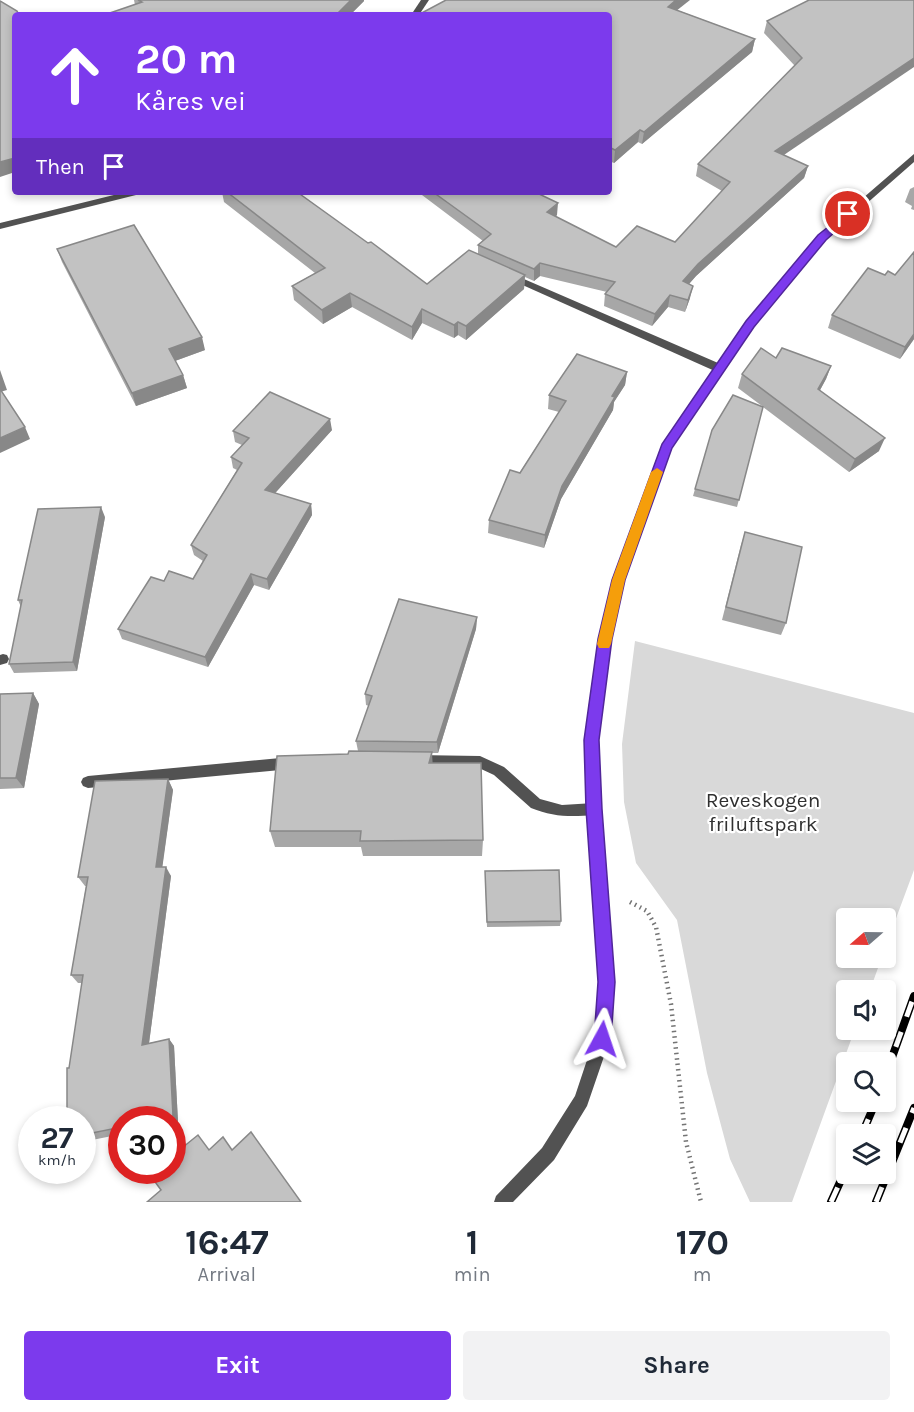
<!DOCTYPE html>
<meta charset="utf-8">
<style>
body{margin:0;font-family:Karla,sans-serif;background:#f2f2f3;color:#1f2937;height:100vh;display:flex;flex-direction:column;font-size:22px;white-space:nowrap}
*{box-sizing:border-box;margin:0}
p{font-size:20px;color:#747a83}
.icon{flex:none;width:33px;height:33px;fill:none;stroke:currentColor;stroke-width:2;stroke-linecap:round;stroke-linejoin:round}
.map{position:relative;height:1202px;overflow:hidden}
.side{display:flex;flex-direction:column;background:#fff;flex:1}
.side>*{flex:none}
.guide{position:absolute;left:12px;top:12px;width:600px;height:183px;border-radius:6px;box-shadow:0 3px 9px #0003;background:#7c3aed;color:#fff;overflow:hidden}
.needle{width:39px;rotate:250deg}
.buttons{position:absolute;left:836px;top:908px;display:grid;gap:12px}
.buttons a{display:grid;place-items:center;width:60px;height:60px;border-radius:6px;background:#fff;box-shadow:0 3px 9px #0003;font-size:30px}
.speed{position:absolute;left:18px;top:1106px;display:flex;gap:12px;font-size:30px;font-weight:700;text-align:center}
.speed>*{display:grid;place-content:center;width:78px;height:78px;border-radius:50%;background:#fff;box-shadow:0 3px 9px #0003;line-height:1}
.speed small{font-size:15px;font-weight:400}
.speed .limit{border:9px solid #d22;background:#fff;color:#111}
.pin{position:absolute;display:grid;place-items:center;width:51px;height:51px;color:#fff;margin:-26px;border:3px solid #fff;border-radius:50%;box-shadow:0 2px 6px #0007}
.me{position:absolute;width:66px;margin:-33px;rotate:5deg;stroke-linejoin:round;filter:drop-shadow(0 0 4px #0008)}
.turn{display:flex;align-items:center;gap:21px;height:126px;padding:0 24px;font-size:27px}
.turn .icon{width:78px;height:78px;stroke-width:2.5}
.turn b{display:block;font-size:42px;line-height:51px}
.then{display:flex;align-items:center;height:57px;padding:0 24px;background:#0003;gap:12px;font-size:22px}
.eta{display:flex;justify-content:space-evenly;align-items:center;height:102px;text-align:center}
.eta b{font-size:36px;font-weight:700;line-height:42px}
.primary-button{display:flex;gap:12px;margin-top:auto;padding:12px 24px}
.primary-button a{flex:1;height:69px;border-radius:6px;background:#7c3aed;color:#fff;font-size:24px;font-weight:700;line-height:69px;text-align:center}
.primary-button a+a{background:#f2f2f3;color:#1f2937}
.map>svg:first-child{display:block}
.green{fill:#d9d9d9}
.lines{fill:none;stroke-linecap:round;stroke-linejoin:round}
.path{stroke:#747474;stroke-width:4.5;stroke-dasharray:1.5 4;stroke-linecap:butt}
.lane{fill:#525252;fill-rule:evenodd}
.street{fill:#525252;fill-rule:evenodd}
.rail-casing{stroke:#000;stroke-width:8}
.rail{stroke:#fff;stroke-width:5;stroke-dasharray:16;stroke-linecap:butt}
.wall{fill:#a7a7a7}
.shaded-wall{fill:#888}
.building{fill:#c2c2c2;stroke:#888;stroke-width:1.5}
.route{fill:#7c3aed;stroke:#51269a;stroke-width:1.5}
.slow{fill:#f59e0b}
.labels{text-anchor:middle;stroke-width:4.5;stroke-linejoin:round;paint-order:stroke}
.park-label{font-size:21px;fill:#303030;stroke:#fff}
</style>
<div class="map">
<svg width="914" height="1202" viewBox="0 0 914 1202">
<rect width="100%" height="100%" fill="#fff"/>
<polygon class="green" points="635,641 914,713 914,870 885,948 885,918 846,918 846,957 882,957 870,990 846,990 846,1029 855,1029 792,1202 750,1202 730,1159 707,1073 677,920 636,863 624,802 622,744"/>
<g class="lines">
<polyline class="path" points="630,902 647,911 656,927 671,1004 686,1142 701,1202"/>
<g class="lane">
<polygon points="510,273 725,366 726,369 721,373 717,372 507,278 505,276"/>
<polygon points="3,654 7,655 9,659 7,663 0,665 0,655"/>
<path d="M416,755L480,756L504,767L540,799L562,805L594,803L599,805L601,809L599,813L594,815C571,817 553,817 531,808L494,775L479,768L416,767L411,765L409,761L411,757Z"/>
<polygon points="291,757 296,759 298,763 296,767 291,769 88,788 83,786 81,782 83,778 88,776"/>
</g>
<g class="street">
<polygon points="421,0 429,0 419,15 411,15"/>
<polygon points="914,154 914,162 825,240 803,265 754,326 671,448 624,580 611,639 601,703 599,740 601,809 614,982 610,1039 587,1106 554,1160 513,1202 494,1202 496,1196 542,1148 575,1096 594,1039 600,982 587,809 585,740 589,703 599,639 612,580 661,447 746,322 797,261 819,236"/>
<polygon points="126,192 142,192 140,194 0,229 0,223"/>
</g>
<defs>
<g id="rail">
<polyline points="885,1077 914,996"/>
<polyline points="862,1134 876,1101"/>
<polyline points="831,1202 846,1169"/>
<polyline points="876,1202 914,1108"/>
</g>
</defs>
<use href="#rail" class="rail-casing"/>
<use href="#rail" class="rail"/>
</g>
<g class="wall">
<polygon points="134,0 364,0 364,1 350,15 104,15 135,5"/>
<polygon points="914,0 784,155 808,166 804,178 696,276 689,284 690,298 685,312 668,307 652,326 604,306 605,294 607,292 540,276 534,281 525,277 524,289 466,340 458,335 454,338 422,323 412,340 352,307 323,324 294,300 292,286 315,273 224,202 222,192 297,192 368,243 427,284 478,254 478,245 483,241 418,192 535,192 557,215 555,217 616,247 675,242 722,191 696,176 698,164 795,66 764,33 767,21"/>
<polygon points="677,10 755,39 752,52 642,144 638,142 614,163 609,161 609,15"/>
<polygon points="914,187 914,210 911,209 912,206 905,202 910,189"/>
<polygon points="57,249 205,350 175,361 183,375 187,388 136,406 62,262"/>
<polygon points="885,275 895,275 914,339 900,359 828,328 832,315"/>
<polygon points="776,358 831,366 826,379 820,390 879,451 849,472 763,407 737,507 693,496 712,430 762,406 738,388 742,374"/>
<polygon points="627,372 625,385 614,402 613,410 561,499 544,548 488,533 489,520 559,412 548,409 549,395"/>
<polygon points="332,430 275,493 311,504 312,515 269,590 254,585 208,667 122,639 118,629 164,581 193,579 203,561 194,555 191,545 237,470 233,468 231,457 242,445 235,442 233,431"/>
<polygon points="105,517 77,671 14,673 9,664 21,607 18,600"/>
<polygon points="745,532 786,623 781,635 722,620 741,545"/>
<polygon points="477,617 476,629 438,753 432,753 432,763 483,840 482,856 363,856 361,847 275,847 270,831 348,754 358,751 356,741 369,706 366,705 365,694"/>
<polygon points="33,693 39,704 24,788 0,789 0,694"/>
<polygon points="168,779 173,790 162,867 171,876 149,1043 169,1039 174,1046 178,1122 172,1123 172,1119 122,1119 122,1134 82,1142 82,1119 69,1068 82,983 78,983 71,975 86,886 85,886 78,877"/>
<polygon points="485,876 561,921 560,926 487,927"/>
</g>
<g class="shaded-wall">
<polygon points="351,0 364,0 364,1 350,15 336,15"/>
<polygon points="676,0 690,0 666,19 668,7"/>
<polygon points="755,39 752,52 642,144 644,132"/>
<polygon points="914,58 914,67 772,163 775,151"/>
<polygon points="640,130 638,142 614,163 615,150"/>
<polygon points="15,158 15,172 0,177 0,162"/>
<polygon points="808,166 804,178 696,276 681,293 683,281 698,264"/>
<polygon points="558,203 557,215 546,225 547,212"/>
<polygon points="540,263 540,276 534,281 534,269"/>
<polygon points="525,275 524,289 466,340 466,326"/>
<polygon points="693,286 690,298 685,312 688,300"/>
<polygon points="350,293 352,307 323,324 322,310"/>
<polygon points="670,295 668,307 652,326 655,314"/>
<polygon points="422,309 422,323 412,340 412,327"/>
<polygon points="458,322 458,335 454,338 454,325"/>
<polygon points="914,334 914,339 900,359 905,347"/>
<polygon points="202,337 205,350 172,362 169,349"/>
<polygon points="831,366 826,379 813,403 818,389"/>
<polygon points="0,370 7,390 0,392"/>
<polygon points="627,372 625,385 614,402 613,410 561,499 544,548 545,535 562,486 612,396"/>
<polygon points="183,375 187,388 136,406 132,393"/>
<polygon points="330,419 332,430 268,501 265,490"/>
<polygon points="25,427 30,439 0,453 0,438"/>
<polygon points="885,438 879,451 849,472 855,459"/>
<polygon points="311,504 312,515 269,590 267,579"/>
<polygon points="101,507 105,517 77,671 73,662"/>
<polygon points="251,574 254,585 208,667 205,657"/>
<polygon points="477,617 476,629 438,753 437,742"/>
<polygon points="33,693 39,704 24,788 16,778"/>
<polygon points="432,752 433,770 429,763"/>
<polygon points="168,779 173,790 161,877 156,867"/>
<polygon points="166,867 171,876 148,1051 142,1045"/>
<polygon points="169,1039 174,1046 178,1122 173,1116"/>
</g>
<g class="building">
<polygon points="138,0 351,0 336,15 104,15 142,2"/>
<polygon points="446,0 676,0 668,7 755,39 644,132 640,130 615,150 609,147 609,15 418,15"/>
<polygon points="809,0 914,0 914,58 775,151 808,166 698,264 683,281 693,286 688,300 670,295 655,314 605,294 615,282 540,263 534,269 478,245 491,234 433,192 535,192 558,203 547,212 616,247 637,226 675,242 730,182 698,164 802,58 767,21"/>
<polygon points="0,1 17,11 19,15 15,15 15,158 0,162"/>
<polygon points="227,192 297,192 368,243 371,242 427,284 469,250 525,275 466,326 458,322 454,325 422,309 412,327 350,293 322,310 292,286 325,268"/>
<polygon points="134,225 202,337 169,349 183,375 132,393 57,249"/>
<polygon points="914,252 914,334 905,347 832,315 868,268 885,275 888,271 895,275"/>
<polygon points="761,348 776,358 782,348 831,366 818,389 885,438 855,459 742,374"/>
<polygon points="577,354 627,372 612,396 615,397 562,486 545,535 489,520 510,470 520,473 566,401 549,395"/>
<polygon points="0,389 25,427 0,438"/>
<polygon points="270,392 330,419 265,490 311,504 267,579 251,574 205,657 118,629 151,577 164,581 169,571 193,579 207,555 191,545 242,463 231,457 249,438 233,431"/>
<polygon points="733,395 763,407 739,500 695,489 712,430"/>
<polygon points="101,507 73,662 9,664 22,600 18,600 38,509"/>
<polygon points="745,532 802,547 786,623 726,607"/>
<polygon points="399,599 477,617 437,742 356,741 372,696 365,694"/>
<polygon points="33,693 16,778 0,778 0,694"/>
<polygon points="349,751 432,752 429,763 481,763 483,840 360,841 361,831 270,831 277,756 348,754"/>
<polygon points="168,779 156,867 166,867 142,1045 169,1039 173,1116 159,1119 122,1119 122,1127 82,1135 82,1119 67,1119 67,1068 69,1068 83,975 71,975 88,877 78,877 95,781"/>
<polygon points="559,870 561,921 487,922 485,871"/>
<polygon points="251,1132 301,1202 147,1202 161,1190 150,1175 157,1170 172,1170 172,1156 198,1135 209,1150 223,1137 232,1150"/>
</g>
<polygon class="route" points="848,211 852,212 852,217 826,240 754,327 672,448 625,580 612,639 599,740 602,809 615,982 611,1039 608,1045 602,1048 596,1045 594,1039 598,982 586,809 584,740 598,639 612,580 662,444 746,321 818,235"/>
<polygon class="slow" points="657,468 663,472 625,580 611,644 609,648 599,648 597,644 612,580 651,472"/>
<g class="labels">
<g class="park-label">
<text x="763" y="807">Reveskogen<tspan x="763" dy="24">friluftspark</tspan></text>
</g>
</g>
</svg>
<div class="buttons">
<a><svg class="needle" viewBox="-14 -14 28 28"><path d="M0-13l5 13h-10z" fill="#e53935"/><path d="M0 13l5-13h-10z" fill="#747a83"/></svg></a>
<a><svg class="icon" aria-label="sound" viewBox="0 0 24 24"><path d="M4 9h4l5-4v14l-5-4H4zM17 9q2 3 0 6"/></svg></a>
<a><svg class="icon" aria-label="search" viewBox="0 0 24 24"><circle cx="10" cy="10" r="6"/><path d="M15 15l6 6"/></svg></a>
<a><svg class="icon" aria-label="layers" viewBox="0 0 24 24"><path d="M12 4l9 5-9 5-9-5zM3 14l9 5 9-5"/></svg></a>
</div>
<div class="speed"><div>27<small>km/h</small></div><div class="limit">30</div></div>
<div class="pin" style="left:848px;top:214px;background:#d93025"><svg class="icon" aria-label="arrive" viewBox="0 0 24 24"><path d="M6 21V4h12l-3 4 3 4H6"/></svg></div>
<svg class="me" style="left:602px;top:1039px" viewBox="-20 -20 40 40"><path d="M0-17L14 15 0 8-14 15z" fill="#7c3aed" stroke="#fff" stroke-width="4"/></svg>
<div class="guide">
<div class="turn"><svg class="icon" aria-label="ahead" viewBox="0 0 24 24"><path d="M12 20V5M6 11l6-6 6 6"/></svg><div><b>20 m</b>Kåres vei</div></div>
<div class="then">Then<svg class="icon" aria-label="arrive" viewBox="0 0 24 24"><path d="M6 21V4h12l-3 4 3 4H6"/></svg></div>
</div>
</div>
<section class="side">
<div class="eta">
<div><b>16:47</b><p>Arrival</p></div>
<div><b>1</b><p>min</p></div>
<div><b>170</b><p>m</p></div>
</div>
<div class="primary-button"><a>Exit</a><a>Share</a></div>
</section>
